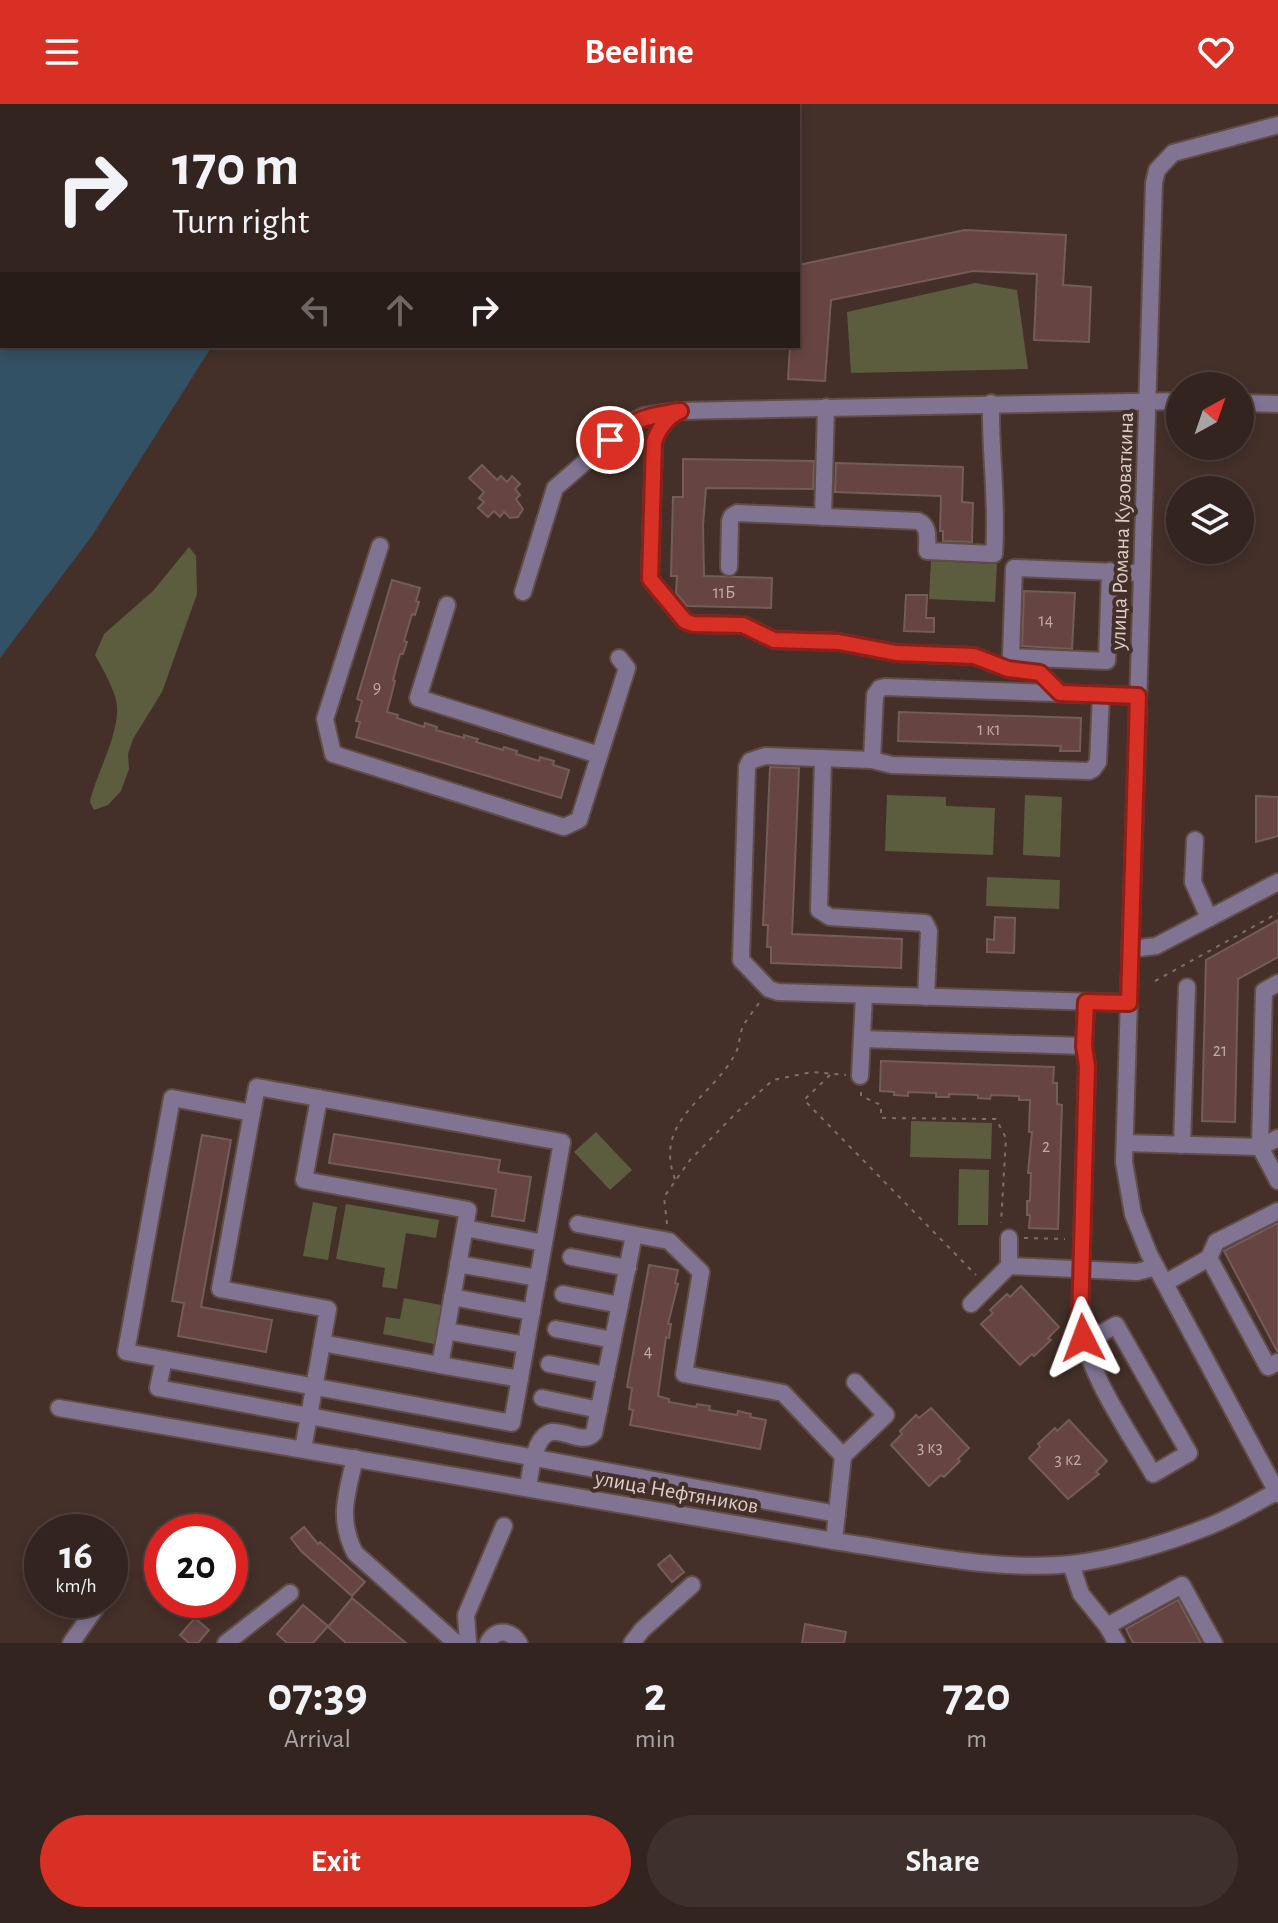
<!DOCTYPE html>
<meta charset="utf-8">
<style>
body{margin:0;font-family:"Alegreya Sans",sans-serif;background:#3e302c;color:#f1f3f6;height:100vh;display:flex;flex-direction:column;font-size:30px;white-space:nowrap}
*{box-sizing:border-box;margin:0}
p{font-size:26px;color:#a9a4a4}
.icon{flex:none;width:44px;height:44px;fill:none;stroke:currentColor;stroke-width:2;stroke-linecap:round;stroke-linejoin:round}
.map{position:relative;height:1539px;overflow:hidden}
.sheet{display:flex;flex-direction:column;background:#33241f;flex:1}
.sheet>*{flex:none}
.hud{position:absolute;left:0px;top:0px;width:800px;height:244px;box-shadow:0 4px 12px #0003,0 0 0 2px #4e413d;background:#33241f;color:#f1f3f6;overflow:hidden}
.needle{width:52px;rotate:40deg}
.tools{position:absolute;left:1166px;top:268px;display:grid;gap:16px}
.tools a{display:grid;place-items:center;width:88px;height:88px;border-radius:50%;background:#33241f;box-shadow:0 4px 12px #0003,0 0 0 2px #4e413d;font-size:40px}
.speed{position:absolute;left:24px;top:1410px;display:flex;gap:16px;font-size:40px;font-weight:700;text-align:center}
.speed>*{display:grid;place-content:center;width:104px;height:104px;border-radius:50%;background:#33241f;box-shadow:0 4px 12px #0003,0 0 0 2px #4e413d;line-height:1}
.speed small{font-size:20px;font-weight:400}
.speed .limit{border:12px solid #d22;background:#fff;color:#111}
.pin{position:absolute;display:grid;place-items:center;width:68px;height:68px;color:#fff;margin:-34px;border:4px solid #fff;border-radius:50%;box-shadow:0 2px 8px #0007}
.me{position:absolute;width:88px;margin:-44px;rotate:357deg;stroke-linejoin:round;filter:drop-shadow(0 0 6px #0008)}
.turn{display:flex;align-items:center;gap:28px;height:168px;padding:0 40px;font-size:36px}
.turn .icon{width:104px;height:104px;stroke-width:2.5}
.turn b{display:block;font-size:56px;line-height:68px}
.lanes{display:flex;align-items:center;height:76px;padding:0 40px;background:#0003;justify-content:center;gap:40px;direction:ltr}
.lanes .off{opacity:.35}
.eta{display:flex;justify-content:space-evenly;align-items:center;height:136px;text-align:center}
.eta b{font-size:48px;font-weight:600;line-height:56px}
.cta{display:flex;gap:16px;margin-top:auto;padding:16px 40px}
.cta a{flex:1;height:92px;border-radius:48px;background:#d93025;color:#fff;font-size:32px;font-weight:600;line-height:92px;text-align:center}
.cta a+a{background:#3e302c;color:#f1f3f6}
header{display:flex;justify-content:space-between;align-items:center;height:104px;padding:0 40px;background:#d93025;color:#fff;font-size:36px;font-weight:600}
.map>svg:first-child{display:block}
.green{fill:#5b5d3e}
.water{fill:#335164}
.building{fill:#664441;stroke:#745c5a;stroke-width:2}
.lines{fill:none;stroke-linecap:round;stroke-linejoin:round}
.minor-casing{stroke:#5f4d46;stroke-width:20}
.path{stroke:#806f69;stroke-width:2;stroke-dasharray:4 6;stroke-linecap:butt}
.minor{stroke:#817493;stroke-width:16}
.route-casing{stroke:#8d1f18;stroke-width:20}
.route{stroke:#d93025;stroke-width:14}
.labels{text-anchor:middle;stroke-width:8;stroke-linejoin:round;paint-order:stroke}
.number-label{font-size:18px;fill:#beaca8}
.street-label{font-size:22px;fill:#dccfca;stroke:#443029}
</style>
<header><svg class="icon" aria-label="menu" viewBox="0 0 24 24"><path d="M4 6h16M4 12h16M4 18h16"/></svg>Beeline<svg class="icon" aria-label="heart" viewBox="0 0 24 24"><path d="M12 20l-8-8c-3-5 5-10 8-4 3-6 11-1 8 4z"/></svg></header>
<div class="map">
<svg width="1278" height="1539" viewBox="0 0 1278 1539">
<rect width="100%" height="100%" fill="#443029"/>
<g class="green">
<polygon points="975,179 1017,186 1028,265 851,269 847,208"/>
<path d="M189,443L196,452L197,490L162,588L133,635L128,650L129,665L121,687L108,701L94,706L90,698C96,669 123,624 116,596C112,581 103,565 95,551L104,530L153,487Z"/>
<polygon points="931,457 997,460 995,498 929,495"/>
<polygon points="887,691 946,693 946,702 995,704 993,751 885,747"/>
<polygon points="1025,691 1062,693 1060,753 1023,751"/>
<polygon points="987,773 1060,776 1059,805 986,802"/>
<polygon points="911,1017 992,1019 991,1055 910,1053"/>
<polygon points="596,1028 632,1066 610,1086 574,1048"/>
<polygon points="959,1065 989,1066 988,1121 958,1121"/>
<polygon points="313,1098 337,1103 328,1156 303,1152"/>
<polygon points="346,1100 439,1116 436,1134 406,1129 397,1185 382,1183 385,1164 336,1155"/>
<polygon points="404,1194 446,1202 439,1241 383,1230 386,1213 400,1215"/>
</g>
<polygon class="water" points="0,0 369,0 2,2 2,242 212,242 92,432 0,554"/>
<g class="building">
<polygon points="965,126 1066,131 1063,181 1091,183 1089,238 1034,236 1037,170 973,167 831,196 825,277 788,275 790,242 798,242 798,161"/>
<polygon points="683,355 814,357 813,385 706,384 703,421 704,472 772,474 771,504 687,502 676,489 677,472 671,472 673,393 683,393"/>
<polygon points="836,359 963,363 962,398 973,399 972,438 943,437 943,427 940,427 941,392 835,388"/>
<polygon points="482,361 497,376 501,372 507,378 512,372 520,380 515,385 520,391 516,395 523,405 518,413 510,414 504,408 500,413 494,407 488,413 478,404 484,398 479,394 484,388 469,374"/>
<polygon points="392,476 420,484 416,497 419,498 415,511 412,510 404,537 407,538 403,550 400,550 393,576 395,577 387,608 398,611 397,614 424,623 425,619 437,623 436,626 464,634 464,631 478,635 476,638 503,646 504,643 517,647 516,650 539,657 540,653 554,657 553,661 569,666 561,694 356,633 360,618 356,617 362,597 357,595"/>
<polygon points="1024,487 1075,489 1072,545 1022,542"/>
<polygon points="906,491 927,491 926,514 934,514 934,528 904,527"/>
<polygon points="899,608 1081,614 1080,647 1060,647 1061,642 898,637"/>
<polygon points="770,663 799,664 792,830 902,835 901,864 771,859 771,843 767,843 768,821 763,821"/>
<polygon points="1256,692 1278,693 1278,732 1256,738"/>
<polygon points="995,813 1015,814 1014,849 987,848 987,835 994,836"/>
<polygon points="1278,816 1278,853 1238,875 1235,1018 1202,1017 1206,856"/>
<polygon points="881,957 1054,963 1053,979 1057,979 1057,1000 1062,1001 1058,1125 1029,1124 1030,1111 1027,1111 1027,1097 1030,1097 1031,1069 1028,1069 1032,1028 1029,1028 1030,996 1019,996 1019,992 991,991 990,995 978,994 978,991 949,990 949,993 936,993 936,989 908,988 908,992 894,991 894,988 880,987"/>
<polygon points="334,1030 500,1056 498,1068 531,1073 524,1117 492,1112 496,1085 329,1059"/>
<polygon points="202,1031 231,1036 201,1203 272,1216 266,1248 178,1232 184,1199 172,1197"/>
<polygon points="1278,1119 1278,1247 1277,1247 1224,1147"/>
<polygon points="649,1161 678,1166 675,1179 678,1180 668,1220 671,1220 669,1234 666,1233 658,1292 669,1295 669,1298 696,1303 697,1300 710,1302 709,1306 737,1311 738,1307 751,1310 750,1313 766,1316 760,1345 630,1321 633,1306 629,1305 632,1284 627,1283"/>
<polygon points="1021,1182 1059,1223 1048,1234 1051,1236 1034,1252 1032,1250 1020,1261 981,1220 993,1209 990,1206 1007,1190 1010,1193"/>
<polygon points="931,1304 969,1344 958,1355 960,1357 944,1373 941,1371 929,1382 891,1341 902,1330 900,1327 916,1311 919,1314"/>
<polygon points="1069,1316 1107,1357 1096,1368 1099,1370 1068,1395 1029,1354 1040,1343 1038,1340 1055,1324 1057,1327"/>
<polygon points="304,1423 318,1440 320,1438 365,1478 352,1492 301,1447 291,1434"/>
<polygon points="670,1451 684,1468 672,1478 658,1461"/>
<polygon points="352,1494 406,1539 346,1539 328,1523"/>
<polygon points="1178,1496 1201,1539 1133,1539 1126,1525"/>
<polygon points="303,1501 328,1522 313,1539 287,1539 277,1530"/>
<polygon points="195,1514 209,1526 198,1539 189,1539 180,1531"/>
<polygon points="805,1520 846,1528 844,1539 802,1539"/>
</g>
<g class="lines">
<defs>
<g id="minor">
<polyline points="1278,21 1173,49 1157,66 1154,79 1124,1058 1133,1110 1149,1150 1278,1390"/>
<polyline points="1240,299 1278,300"/>
<polyline points="823,413 826,303"/>
<polyline points="380,442 325,615 333,650 564,723 579,716 627,564 619,554"/>
<path d="M729,463L730,417L732,412L737,409L918,417C930,422 927,435 927,447L994,450C998,399 990,350 991,299"/>
<polyline points="1110,467 1107,557 1011,553 1014,464 1142,469"/>
<polyline points="523,488 555,384 629,320 644,312 679,307"/>
<polyline points="447,501 418,594 599,651"/>
<path d="M1060,589L1040,569L1008,565L974,552L896,549L839,538L774,536L743,521L693,520L685,517L650,475L654,338C658,325 668,312 680,307L1180,297"/>
<polyline points="1101,591 1098,658 1093,665 1089,667 892,661 872,656 765,652 750,657 747,663 741,856 769,885 778,888 1129,899"/>
<polyline points="823,654 819,806 830,813 925,819 929,827 926,893"/>
<polyline points="872,656 875,591 880,584 885,583 1138,592"/>
<polyline points="1195,736 1193,778 1209,814"/>
<polyline points="1131,845 1156,842 1278,778"/>
<path d="M862,935L1084,942L1087,962L1080,1216C1088,1272 1125,1321 1153,1370L1189,1349L1116,1221L1084,1239"/>
<polyline points="1084,942 1086,898"/>
<polyline points="860,972 864,891"/>
<polygon points="257,983 562,1038 512,1319 126,1248 172,994 252,1009"/>
<polyline points="252,1009 220,1185 328,1205 322,1239"/>
<polyline points="1278,1034 1260,1043 1278,1077"/>
<polyline points="1125,1039 1260,1043 1264,887 1278,879"/>
<polyline points="1182,1041 1187,883"/>
<polyline points="578,1120 669,1137 701,1168 684,1270 783,1289 843,1352 886,1311 855,1278"/>
<polyline points="465,1124 544,1139"/>
<polyline points="571,1153 628,1164"/>
<polyline points="1209,1154 1216,1138 1278,1107"/>
<polyline points="458,1160 538,1174"/>
<polyline points="1009,1162 1009,1134"/>
<polyline points="1165,1179 1209,1154 1268,1263 1278,1258"/>
<polyline points="563,1190 620,1201"/>
<polyline points="452,1193 532,1208"/>
<polyline points="971,1200 1009,1162 1137,1168 1156,1163"/>
<polyline points="556,1225 613,1236"/>
<polyline points="446,1227 526,1241"/>
<polyline points="164,1255 158,1284 309,1312 322,1239 440,1261 468,1106 304,1076 319,994"/>
<polyline points="549,1260 606,1271"/>
<polyline points="440,1261 520,1275"/>
<polyline points="542,1294 599,1306"/>
<path d="M59,1304L834,1437C909,1448 995,1468 1071,1460C1114,1455 1167,1439 1207,1423C1231,1414 1255,1399 1278,1387"/>
<polyline points="303,1345 309,1312 837,1410"/>
<path d="M355,1354C347,1390 337,1414 355,1449L456,1539"/>
<path d="M528,1384C530,1370 534,1331 552,1328C559,1327 569,1331 577,1333C585,1334 588,1335 594,1329L634,1131"/>
<polyline points="834,1437 843,1352"/>
<polyline points="1071,1460 1081,1490 1107,1522"/>
<polyline points="71,1539 95,1505"/>
<polyline points="226,1539 290,1489"/>
<polyline points="468,1539 466,1511 504,1422"/>
<path d="M488,1539C495,1524 511,1526 519,1539"/>
<polyline points="632,1539 642,1526 692,1481"/>
<polyline points="1117,1539 1107,1522 1182,1481 1214,1539"/>
</g>
</defs>
<use href="#minor" class="minor-casing"/>
<g class="path">
<polyline points="1155,877 1278,809"/>
<polyline points="830,971 804,996 976,1171"/>
<polyline points="861,988 861,992 881,1001 881,1014 996,1015 1006,1034 1001,1119"/>
<path d="M675,1075C653,1017 710,995 734,952C740,943 739,931 743,922C748,913 756,904 761,896"/>
<polyline points="667,1120 664,1093 690,1056 737,1008 773,976 812,968 846,971"/>
<polyline points="1024,1134 1065,1135"/>
</g>
<use href="#minor" class="minor"/>
</g>
<g class="lines">
<defs>
<path id="route" d="M610,336C635,314 648,312 680,307C668,312 658,325 654,338L650,475L685,517L693,520L743,521L774,536L839,538L896,549L974,552L1008,565L1040,569L1060,589L1138,592L1129,899L1086,898L1084,942L1087,962L1080,1216L1083,1234"/>
</defs>
<use href="#route" class="route-casing"/>
<use href="#route" class="route"/>
</g>
<g class="labels">
<g class="number-label">
<text x="724" y="494">11Б</text>
<text x="1046" y="522">14</text>
<text x="377" y="589">9</text>
<text x="989" y="631">1 к1</text>
<text x="1220" y="952">21</text>
<text x="1046" y="1048">2</text>
<text x="648" y="1253">4</text>
<text x="930" y="1349">3 к3</text>
<text x="1068" y="1361">3 к2</text>
</g>
<g class="street-label">
<text transform="translate(1121 427) rotate(-88)" y="8">улица Романа Кузоваткина</text>
<text transform="translate(677 1387) rotate(10)" y="8">улица Нефтяников</text>
</g>
</g>
</svg>
<div class="tools">
<a><svg class="needle" viewBox="-14 -14 28 28"><path d="M0-13l5 13h-10z" fill="#e53935"/><path d="M0 13l5-13h-10z" fill="#a9a4a4"/></svg></a>
<a><svg class="icon" aria-label="layers" viewBox="0 0 24 24"><path d="M12 4l9 5-9 5-9-5zM3 14l9 5 9-5"/></svg></a>
</div>
<div class="speed"><div>16<small>km/h</small></div><div class="limit">20</div></div>
<div class="pin" style="left:610px;top:336px;background:#d93025"><svg class="icon" aria-label="arrive" viewBox="0 0 24 24"><path d="M6 21V4h12l-3 4 3 4H6"/></svg></div>
<svg class="me" style="left:1083px;top:1234px" viewBox="-20 -20 40 40"><path d="M0-17L14 15 0 8-14 15z" fill="#d93025" stroke="#fff" stroke-width="4"/></svg>
<div class="hud">
<div class="turn"><svg class="icon" aria-label="right" viewBox="0 0 24 24"><path d="M7 20v-9h11M14 6l5 5-5 5"/></svg><div><b>170 m</b>Turn right</div></div>
<div class="lanes"><svg class="icon off" aria-label="left" viewBox="0 0 24 24"><path d="M17 20v-9H6M10 6l-5 5 5 5"/></svg><svg class="icon off" aria-label="ahead" viewBox="0 0 24 24"><path d="M12 20V5M6 11l6-6 6 6"/></svg><svg class="icon" aria-label="right" viewBox="0 0 24 24"><path d="M7 20v-9h11M14 6l5 5-5 5"/></svg></div>
</div>
</div>
<section class="sheet">
<div class="eta">
<div><b>07:39</b><p>Arrival</p></div>
<div><b>2</b><p>min</p></div>
<div><b>720</b><p>m</p></div>
</div>
<div class="cta"><a>Exit</a><a>Share</a></div>
</section>
